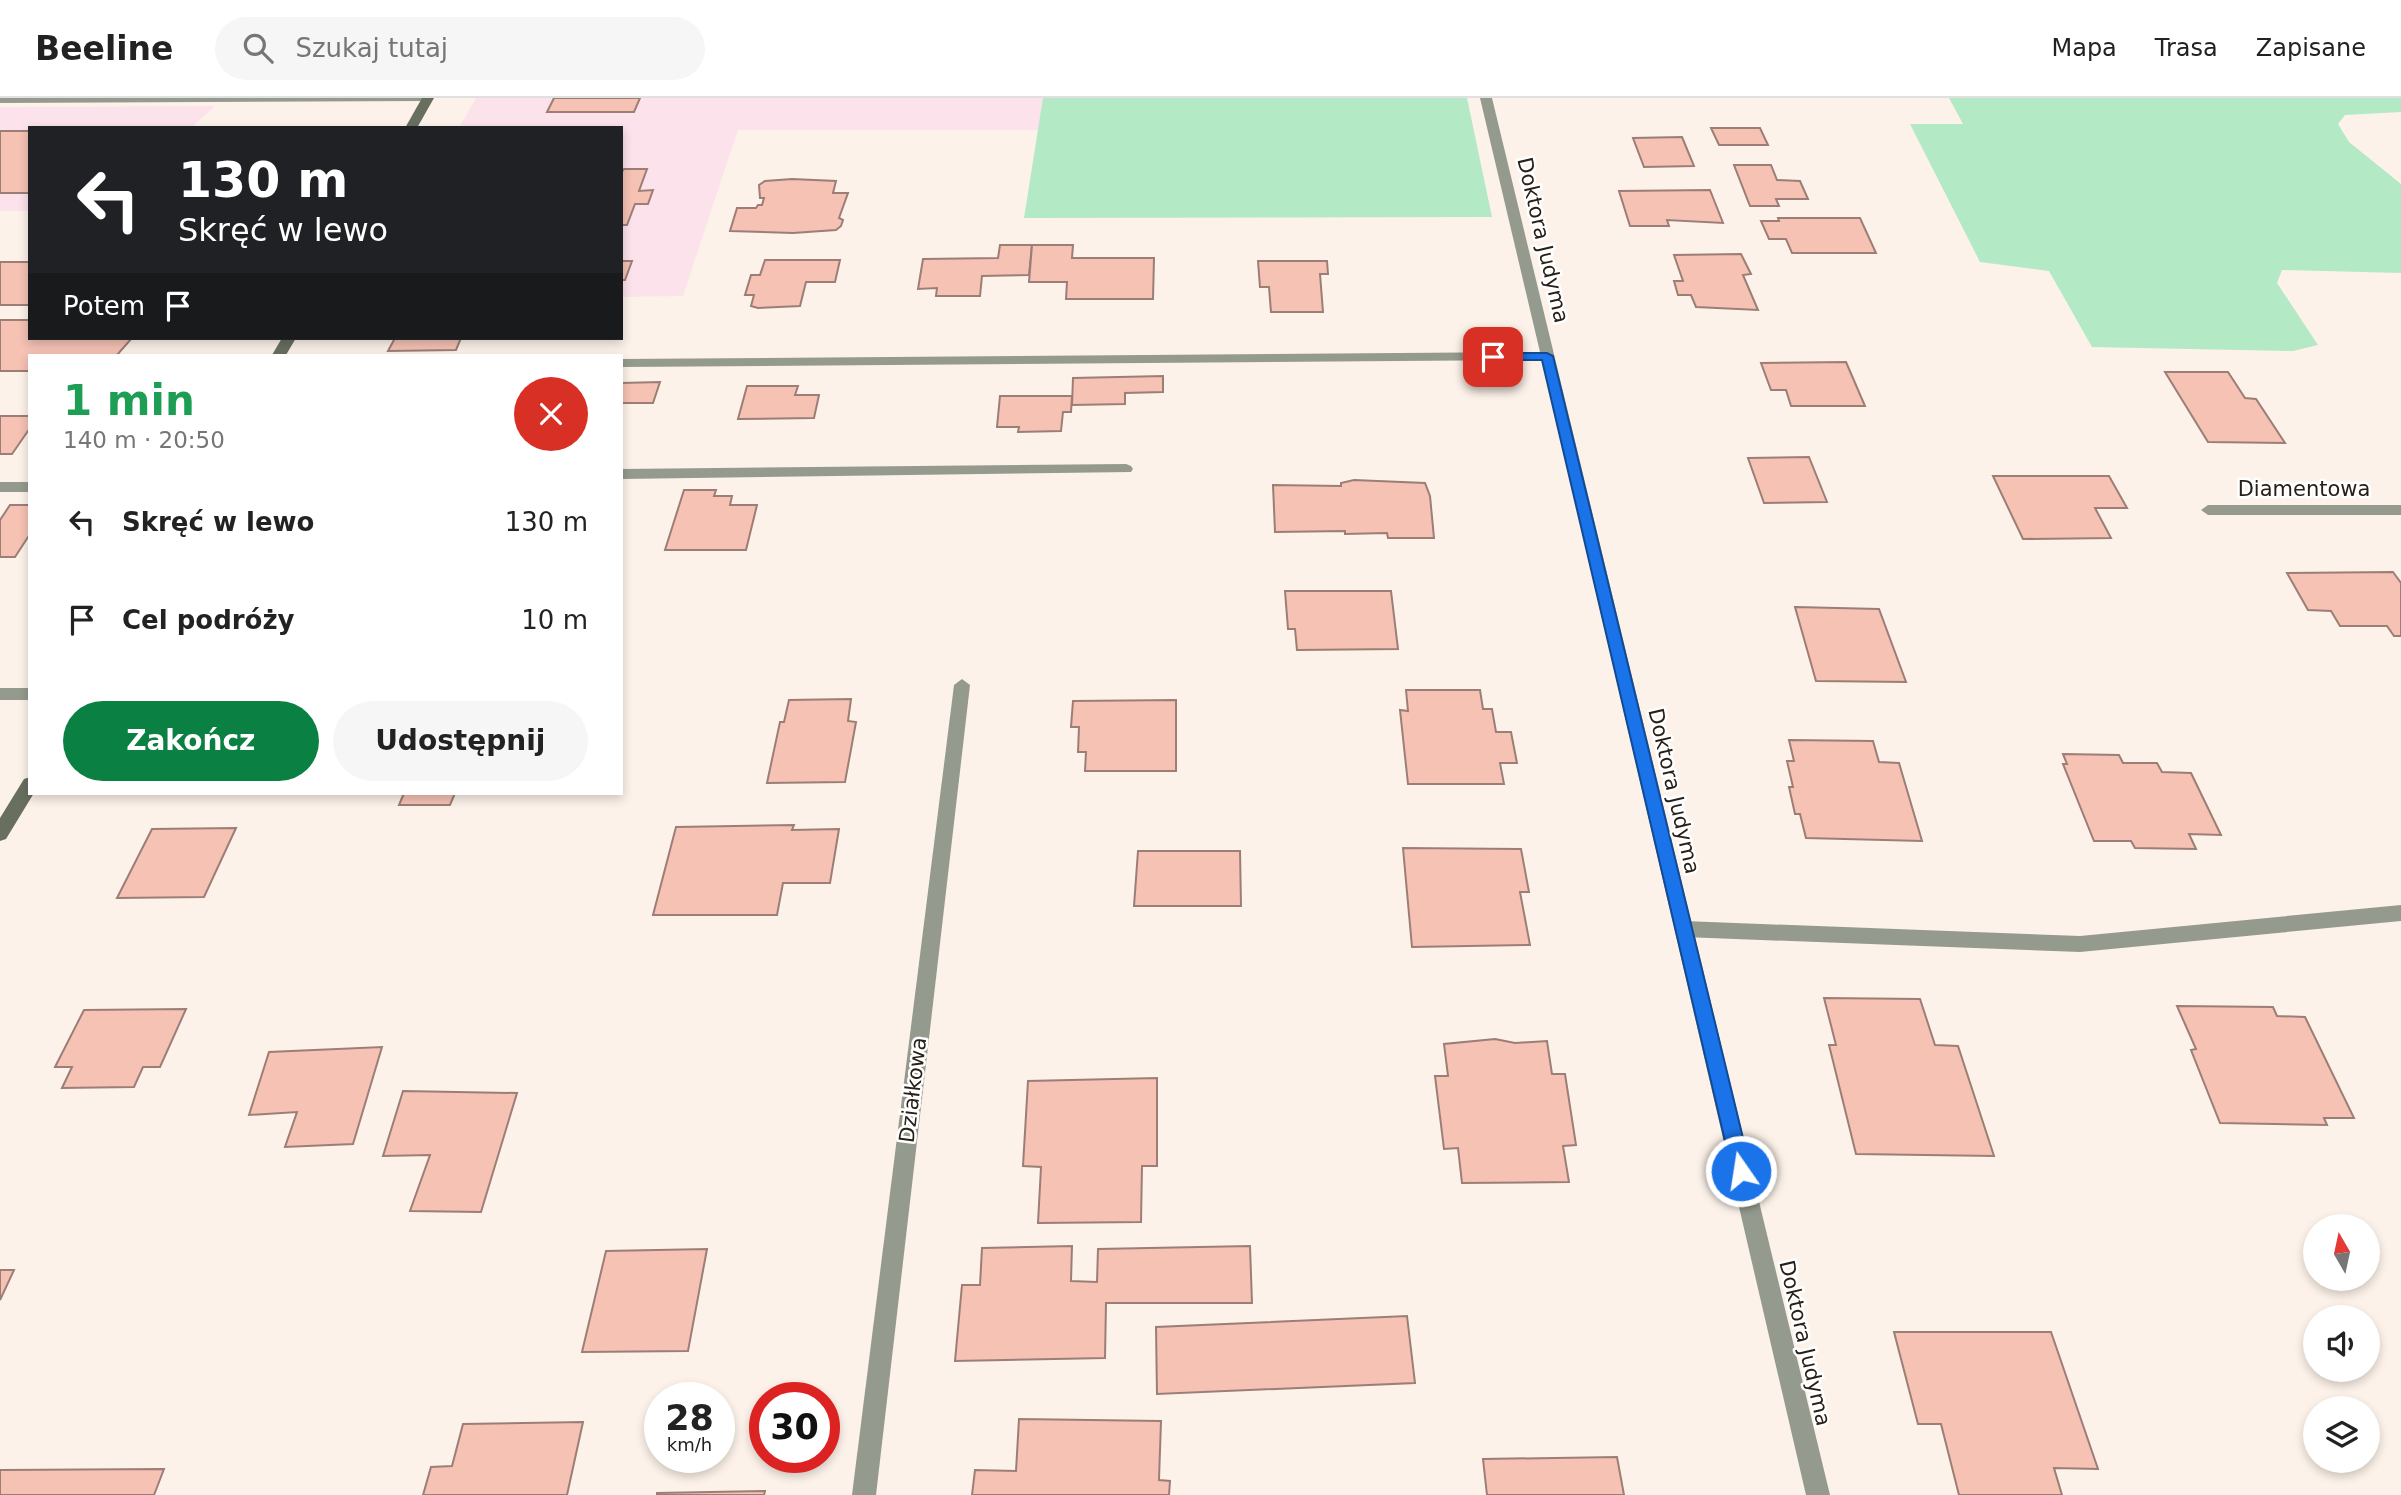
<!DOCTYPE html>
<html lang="pl">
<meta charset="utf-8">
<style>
body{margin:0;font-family:"DejaVu Sans",sans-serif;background:#f6f6f6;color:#222;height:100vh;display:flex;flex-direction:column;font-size:26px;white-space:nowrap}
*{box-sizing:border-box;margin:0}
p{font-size:23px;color:#767676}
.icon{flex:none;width:38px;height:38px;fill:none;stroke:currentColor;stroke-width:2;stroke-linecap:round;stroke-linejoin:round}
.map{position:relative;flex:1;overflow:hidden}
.panel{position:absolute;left:28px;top:256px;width:595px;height:441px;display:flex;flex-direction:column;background:#fff;border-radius:0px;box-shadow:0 4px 10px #0003}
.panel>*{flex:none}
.hud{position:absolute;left:28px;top:28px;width:595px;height:214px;border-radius:0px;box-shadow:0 4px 10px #0003;background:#202124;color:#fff;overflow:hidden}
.needle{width:46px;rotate:351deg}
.buttons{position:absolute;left:2303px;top:1116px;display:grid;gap:14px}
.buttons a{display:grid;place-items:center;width:77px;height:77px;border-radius:50%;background:#fff;box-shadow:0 4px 10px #0003;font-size:35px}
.speed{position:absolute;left:644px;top:1284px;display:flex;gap:14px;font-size:35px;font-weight:700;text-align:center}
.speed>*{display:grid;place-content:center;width:91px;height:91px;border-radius:50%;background:#fff;box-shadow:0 4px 10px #0003;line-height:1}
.speed small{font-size:18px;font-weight:400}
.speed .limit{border:10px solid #d22;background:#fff;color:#111}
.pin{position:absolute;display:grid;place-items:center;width:60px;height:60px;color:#fff;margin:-30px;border-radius:14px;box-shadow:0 4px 10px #0006}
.me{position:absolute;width:77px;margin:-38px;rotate:347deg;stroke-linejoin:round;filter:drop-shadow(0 0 5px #0008)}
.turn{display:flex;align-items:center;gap:24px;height:147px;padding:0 35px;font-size:32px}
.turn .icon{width:91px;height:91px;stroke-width:2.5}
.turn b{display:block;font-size:49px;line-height:60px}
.then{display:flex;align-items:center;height:66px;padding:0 35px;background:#0003;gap:14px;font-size:26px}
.round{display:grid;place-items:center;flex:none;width:74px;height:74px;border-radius:37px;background:#f6f6f6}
.overview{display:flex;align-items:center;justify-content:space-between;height:119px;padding:0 35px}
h1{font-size:42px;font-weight:700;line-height:52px;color:#1e9e55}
.cta{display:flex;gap:14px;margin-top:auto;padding:14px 35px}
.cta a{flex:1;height:80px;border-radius:42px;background:#0b8043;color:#fff;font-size:28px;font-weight:700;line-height:80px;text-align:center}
.cta a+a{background:#f6f6f6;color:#222}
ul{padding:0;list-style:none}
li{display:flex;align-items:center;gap:21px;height:98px;padding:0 35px}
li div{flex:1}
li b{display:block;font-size:26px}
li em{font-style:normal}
header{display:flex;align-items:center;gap:42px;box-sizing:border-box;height:98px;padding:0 35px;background:#fff;border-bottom:2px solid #e0e0e0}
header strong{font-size:33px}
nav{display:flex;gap:38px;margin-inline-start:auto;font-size:24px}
.search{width:490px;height:63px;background:#f6f6f6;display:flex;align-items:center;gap:18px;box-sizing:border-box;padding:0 24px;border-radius:38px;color:#767676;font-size:26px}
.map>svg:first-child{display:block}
.commercial{fill:#fce2eb}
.green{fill:#b3e9c5}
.building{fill:#f5c2b4;stroke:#9c7e76;stroke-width:2}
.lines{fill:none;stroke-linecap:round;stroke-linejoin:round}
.lane{fill:#959a8e;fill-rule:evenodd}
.street{fill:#959a8e;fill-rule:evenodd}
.secondary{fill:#696f5f;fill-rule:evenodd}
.route{fill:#1a73e8;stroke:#114b97;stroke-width:2}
.labels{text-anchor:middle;stroke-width:5;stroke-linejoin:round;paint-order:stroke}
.street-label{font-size:21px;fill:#282018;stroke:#fff}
</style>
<header>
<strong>Beeline</strong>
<div class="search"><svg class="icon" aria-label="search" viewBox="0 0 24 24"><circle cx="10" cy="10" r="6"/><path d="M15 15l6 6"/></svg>Szukaj tutaj</div>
<nav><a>Mapa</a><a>Trasa</a><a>Zapisane</a></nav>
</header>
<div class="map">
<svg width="2401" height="1397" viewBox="0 0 2401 1397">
<rect width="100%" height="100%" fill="#fcf2e9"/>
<g class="commercial">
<polygon points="476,0 1043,0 1039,32 738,32 683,198 621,199 621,30 459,30"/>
<polygon points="215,8 191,30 30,30 30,113 0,113 0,9"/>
</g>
<g class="green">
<polygon points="1043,0 1467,0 1492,119 1024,120"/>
<polygon points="1949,0 2401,0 2401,14 2345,17 2338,26 2349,44 2401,86 2401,175 2282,172 2277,185 2318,247 2293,253 2092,249 2049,173 1980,164 1910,26 1963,26"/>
</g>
<g class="building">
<polygon points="554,0 640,0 634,14 547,14"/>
<polygon points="1711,30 1760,30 1768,47 1719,47"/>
<rect x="0" y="33" width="30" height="62"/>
<polygon points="1682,39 1694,68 1644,69 1633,40"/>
<polygon points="1734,67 1771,67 1777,82 1800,83 1808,101 1776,101 1779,108 1750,108"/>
<polygon points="624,71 647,71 639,93 653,92 648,106 635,106 627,127 621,127 621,75"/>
<polygon points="792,81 836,83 833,95 848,95 839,120 843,122 841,128 836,132 793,135 730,133 737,110 756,110 758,107 762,107 764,100 760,100 759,87 765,83"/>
<polygon points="1710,92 1723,125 1667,122 1669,128 1630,128 1619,93"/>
<polygon points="1778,120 1860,120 1876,155 1792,155 1786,141 1769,141 1761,123 1779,123"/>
<polygon points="1000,147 1032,147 1029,177 982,178 980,198 936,198 937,190 918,191 923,161 998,160"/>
<polygon points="1032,147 1073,147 1072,160 1154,160 1153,201 1066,201 1067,184 1029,184"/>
<polygon points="1741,156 1751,176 1743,177 1758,212 1696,209 1691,197 1678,197 1674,183 1683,183 1674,157"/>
<polygon points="765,162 840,162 835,184 806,184 800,208 758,210 751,208 754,197 745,197 751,177 760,177"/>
<polygon points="621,163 632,163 625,182 621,182"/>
<polygon points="1258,163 1327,163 1328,176 1320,176 1323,214 1271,214 1269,189 1260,189"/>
<rect x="0" y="164" width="30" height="43"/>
<polygon points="0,222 30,222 30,240 132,240 117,257 30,257 30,273 0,273"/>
<polygon points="395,240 461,240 456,252 388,253"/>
<polygon points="1846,264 1865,308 1791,308 1786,292 1771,292 1761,265"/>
<polygon points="2165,274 2228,274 2245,300 2256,301 2285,345 2208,344"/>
<polygon points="1163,278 1163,294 1125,295 1125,306 1072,307 1073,280"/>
<polygon points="660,284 653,305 622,305 621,308 621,285"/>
<polygon points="747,288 798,288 795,297 819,297 814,320 738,321"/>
<polygon points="1000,298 1072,298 1071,314 1063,314 1061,333 1018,334 1019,329 997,329"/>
<polygon points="0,318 30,318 30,330 12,356 0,356"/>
<polygon points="1809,359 1827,404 1764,405 1748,360"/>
<polygon points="1993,378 2109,378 2127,410 2095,410 2111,440 2023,441"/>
<polygon points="1354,382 1425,385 1430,398 1434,440 1388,440 1387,435 1345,436 1345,433 1275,434 1273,387 1341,388 1341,385"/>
<polygon points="684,392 716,392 714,398 732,398 730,407 757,407 746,452 665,452"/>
<polygon points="10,407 30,407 30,436 15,459 0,459 0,422"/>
<polygon points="2393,474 2401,485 2401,538 2394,538 2387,528 2340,528 2331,513 2308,512 2287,475"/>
<polygon points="1285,493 1391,493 1398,551 1297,552 1295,531 1288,531"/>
<polygon points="1795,509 1879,511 1906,584 1816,583"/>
<polygon points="1406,592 1480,592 1483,611 1492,611 1496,634 1511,634 1517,665 1500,665 1504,686 1408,686 1400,612 1408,613"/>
<polygon points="851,601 848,623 856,624 845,684 767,685 780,624 784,624 789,602"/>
<polygon points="1176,602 1176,673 1085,673 1086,654 1078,654 1079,629 1071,629 1073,603"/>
<polygon points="1789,642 1873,643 1879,664 1899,665 1922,743 1806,740 1800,716 1795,716 1789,689 1793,689 1787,663 1794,663"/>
<polygon points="2063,656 2119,657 2123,665 2157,665 2162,674 2191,675 2221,737 2189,736 2196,751 2135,750 2131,743 2094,743 2063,666 2067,666"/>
<polygon points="404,695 455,695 450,707 399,707"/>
<polygon points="794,727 792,732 839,731 830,785 783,785 777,817 653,817 676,729"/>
<polygon points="236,730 204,799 117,800 152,731"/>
<polygon points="1403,750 1521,751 1529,794 1520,794 1530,847 1412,849"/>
<polygon points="1138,753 1240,753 1241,808 1134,808"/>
<polygon points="1824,900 1920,901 1935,947 1958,948 1994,1058 1856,1056 1829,947 1836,947"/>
<polygon points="2177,908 2273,909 2277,918 2305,919 2354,1020 2324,1020 2327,1027 2220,1025 2191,952 2196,951"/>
<polygon points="186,911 160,969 143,969 134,989 62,990 72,969 55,969 84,912"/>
<polygon points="1495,941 1515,945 1547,943 1552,976 1565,976 1576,1047 1563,1048 1569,1084 1462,1085 1458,1050 1444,1051 1435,978 1448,978 1444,946"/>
<polygon points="382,949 353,1046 285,1049 297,1014 249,1017 269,954"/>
<polygon points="1157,980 1157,1068 1142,1068 1141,1124 1038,1125 1041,1069 1023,1068 1028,983"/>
<polygon points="403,993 517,995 481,1114 410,1113 430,1057 383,1058"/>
<polygon points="1072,1148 1071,1183 1097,1184 1098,1151 1250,1148 1252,1205 1106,1205 1105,1260 955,1263 962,1187 980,1187 982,1150"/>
<polygon points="707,1151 688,1253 582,1254 606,1153"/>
<polygon points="0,1172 14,1172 0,1202"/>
<polygon points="1407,1218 1415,1285 1157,1296 1156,1229"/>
<polygon points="1894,1234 2051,1234 2098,1371 2054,1370 2062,1397 1959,1397 1941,1326 1918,1326"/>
<polygon points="1019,1321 1161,1323 1159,1382 1170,1383 1169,1397 972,1397 975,1372 1016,1373"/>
<polygon points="583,1324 567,1397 423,1397 431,1369 452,1368 463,1326"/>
<polygon points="1617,1359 1624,1397 1487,1397 1483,1361"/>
<polygon points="164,1371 154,1397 0,1397 0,1372"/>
<polygon points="765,1393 764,1397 657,1397 657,1395"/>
</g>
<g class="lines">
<g class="lane">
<polygon points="1126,366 1131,368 1133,371 1131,374 621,381 621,371"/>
<rect x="0" y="384" width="30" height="10"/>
<rect x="0" y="590" width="30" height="12"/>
<polygon points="2401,807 2401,823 2080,854 1684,839 1677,837 1675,831 1677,825 1684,823 2080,838"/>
</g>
<g class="street">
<polygon points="0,0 431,0 425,3 0,5"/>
<polygon points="1480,0 1492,0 1830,1397 1806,1397 1542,262 621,269 621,261 1540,254"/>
<polygon points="2208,407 2401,407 2401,417 2208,417 2201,412"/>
<polygon points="962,581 970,587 876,1397 852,1397 954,587"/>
</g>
<g class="secondary">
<polygon points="422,0 434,0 417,30 405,30"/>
<polygon points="282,240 296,240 286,257 272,257"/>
<polygon points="30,679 30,695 34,695 6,741 0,743 0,720 24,681"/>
</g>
</g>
<polygon class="route" points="1493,255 1547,255 1553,258 1751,1073 1748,1080 1741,1083 1735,1080 1732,1073 1542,262 1488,262 1488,256"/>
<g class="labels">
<g class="street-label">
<text transform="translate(1543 142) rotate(77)" y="7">Doktora Judyma</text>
<text x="2304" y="398">Diamentowa</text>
<text transform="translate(1674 693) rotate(77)" y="7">Doktora Judyma</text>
<text transform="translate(913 992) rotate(-83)" y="7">Działkowa</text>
<text transform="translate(1805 1245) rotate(77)" y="7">Doktora Judyma</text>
</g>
</g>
</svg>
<div class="buttons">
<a><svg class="needle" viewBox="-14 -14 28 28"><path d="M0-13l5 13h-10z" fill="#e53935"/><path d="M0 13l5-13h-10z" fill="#767676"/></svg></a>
<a><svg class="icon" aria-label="sound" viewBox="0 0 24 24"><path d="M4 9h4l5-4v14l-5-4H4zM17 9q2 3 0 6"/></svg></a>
<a><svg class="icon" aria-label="layers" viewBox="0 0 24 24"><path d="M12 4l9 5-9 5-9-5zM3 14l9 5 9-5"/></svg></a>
</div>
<div class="speed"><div>28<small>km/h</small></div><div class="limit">30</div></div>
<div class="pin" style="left:1493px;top:259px;background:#d93025"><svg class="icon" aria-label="arrive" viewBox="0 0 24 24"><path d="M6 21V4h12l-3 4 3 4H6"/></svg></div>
<svg class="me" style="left:1741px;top:1073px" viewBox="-20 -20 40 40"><circle r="17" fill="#1a73e8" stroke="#fff" stroke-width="3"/><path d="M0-11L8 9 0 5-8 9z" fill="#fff"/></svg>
<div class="hud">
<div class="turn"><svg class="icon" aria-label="left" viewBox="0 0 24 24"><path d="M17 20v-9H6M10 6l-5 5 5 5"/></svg><div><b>130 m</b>Skręć w lewo</div></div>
<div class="then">Potem<svg class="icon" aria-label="arrive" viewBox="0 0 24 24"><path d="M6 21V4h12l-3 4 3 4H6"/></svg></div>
</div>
<section class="panel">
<div class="overview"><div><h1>1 min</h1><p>140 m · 20:50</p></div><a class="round" style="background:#d93025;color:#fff"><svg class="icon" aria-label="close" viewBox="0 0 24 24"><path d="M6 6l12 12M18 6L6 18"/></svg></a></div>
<ul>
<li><svg class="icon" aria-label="left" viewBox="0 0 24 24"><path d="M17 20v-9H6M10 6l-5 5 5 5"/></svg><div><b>Skręć w lewo</b></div><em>130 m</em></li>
<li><svg class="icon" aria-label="arrive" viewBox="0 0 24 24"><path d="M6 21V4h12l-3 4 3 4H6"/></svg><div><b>Cel podróży</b></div><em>10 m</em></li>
</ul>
<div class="cta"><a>Zakończ</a><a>Udostępnij</a></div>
</section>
</div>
